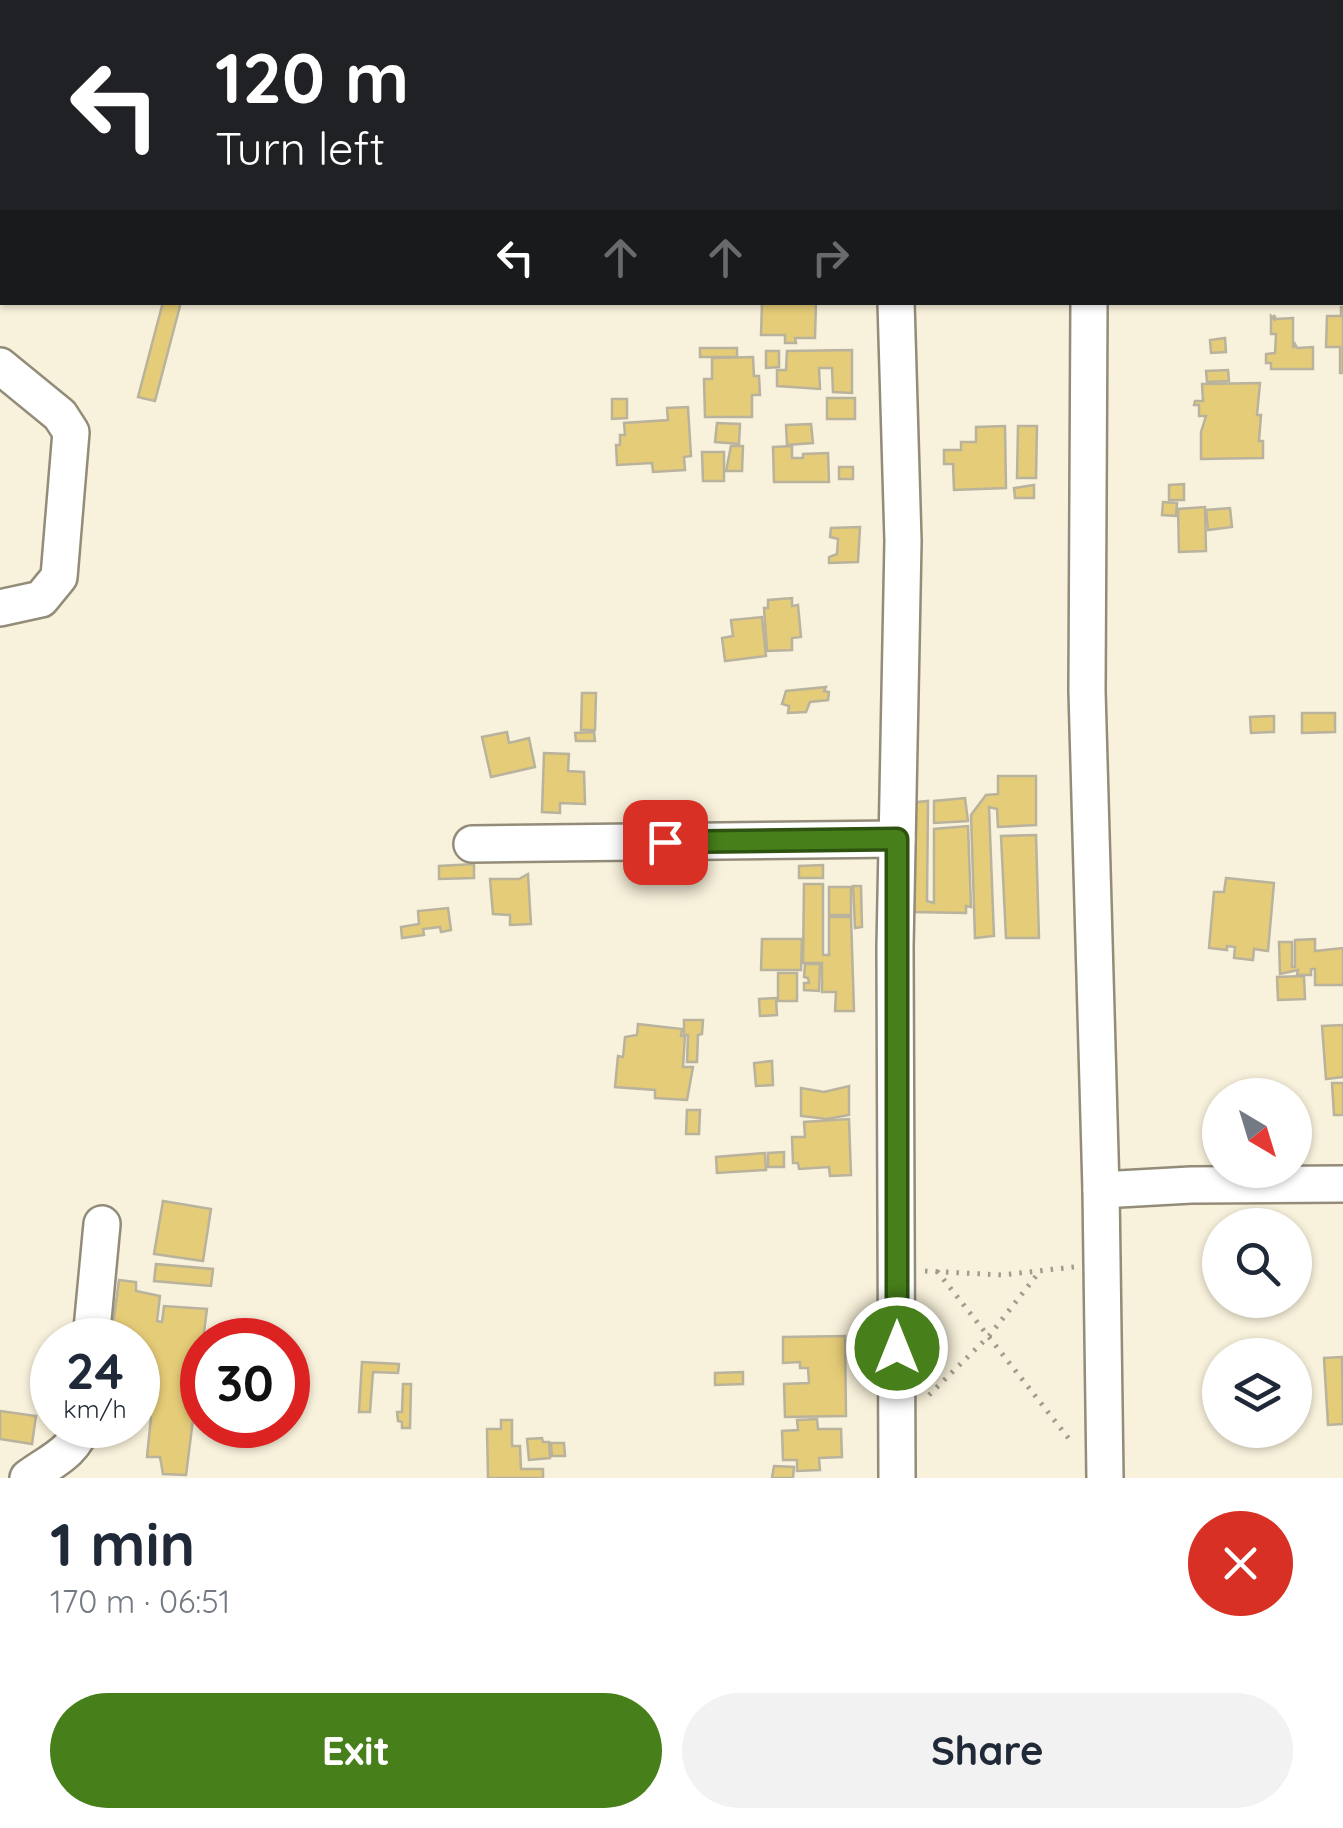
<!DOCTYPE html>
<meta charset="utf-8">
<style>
body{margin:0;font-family:Quicksand,sans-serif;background:#f2f2f3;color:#1f2937;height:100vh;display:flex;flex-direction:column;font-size:38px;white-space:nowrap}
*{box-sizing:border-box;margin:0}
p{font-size:32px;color:#747a83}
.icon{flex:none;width:55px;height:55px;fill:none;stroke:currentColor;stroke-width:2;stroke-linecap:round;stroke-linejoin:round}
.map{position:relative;height:1478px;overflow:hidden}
.panel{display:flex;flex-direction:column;background:#fff;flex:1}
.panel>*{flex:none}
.banner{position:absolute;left:0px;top:0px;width:1345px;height:305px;box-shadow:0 2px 8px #0004;background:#202124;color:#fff;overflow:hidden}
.needle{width:65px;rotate:142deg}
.fabs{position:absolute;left:1202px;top:1078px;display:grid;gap:20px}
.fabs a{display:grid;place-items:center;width:110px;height:110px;border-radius:50%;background:#fff;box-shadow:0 2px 8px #0004;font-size:50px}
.speed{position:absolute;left:30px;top:1318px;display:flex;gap:20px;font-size:50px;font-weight:700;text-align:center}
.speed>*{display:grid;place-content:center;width:130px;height:130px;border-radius:50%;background:#fff;box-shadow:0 2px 8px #0004;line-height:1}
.speed small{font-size:25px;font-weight:400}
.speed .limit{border:15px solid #d22;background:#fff;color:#111}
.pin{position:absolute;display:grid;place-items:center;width:85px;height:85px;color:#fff;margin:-42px;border-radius:20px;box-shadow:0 5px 15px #0006}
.me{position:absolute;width:110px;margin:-55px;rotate:0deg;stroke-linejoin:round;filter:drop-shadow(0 0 8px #0008)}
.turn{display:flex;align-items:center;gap:35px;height:210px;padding:0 50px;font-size:45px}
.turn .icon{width:130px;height:130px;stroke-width:2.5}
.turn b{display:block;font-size:70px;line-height:85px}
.lanes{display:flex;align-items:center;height:95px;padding:0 50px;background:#0003;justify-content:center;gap:50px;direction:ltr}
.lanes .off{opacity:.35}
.round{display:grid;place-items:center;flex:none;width:105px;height:105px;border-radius:52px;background:#f2f2f3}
.headline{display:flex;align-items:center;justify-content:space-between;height:170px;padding:0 50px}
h1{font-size:60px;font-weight:800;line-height:75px}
.primary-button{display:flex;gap:20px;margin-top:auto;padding:20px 50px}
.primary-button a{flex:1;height:115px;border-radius:60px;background:#47801a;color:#fff;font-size:40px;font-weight:800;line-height:115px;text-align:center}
.primary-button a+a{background:#f2f2f3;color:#1f2937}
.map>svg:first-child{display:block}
.building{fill:#e5cc78;stroke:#b9b29d;stroke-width:2.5}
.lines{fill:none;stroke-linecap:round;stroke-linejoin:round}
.minor-casing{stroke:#928c78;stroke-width:40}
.major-casing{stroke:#928c78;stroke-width:50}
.path{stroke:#a19c8b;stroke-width:5;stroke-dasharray:2.5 8;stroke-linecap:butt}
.minor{stroke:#fff;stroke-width:35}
.major{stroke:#fff;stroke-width:45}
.route-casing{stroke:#2e5311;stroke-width:25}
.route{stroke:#47801a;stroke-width:18}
</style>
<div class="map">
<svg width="1343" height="1478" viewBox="0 0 1343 1478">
<rect width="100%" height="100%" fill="#f8f1db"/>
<g class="building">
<polygon points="163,302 181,302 155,401 138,397"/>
<polygon points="762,302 816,302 815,338 795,338 796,343 785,343 785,335 761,335"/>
<polygon points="1341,307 1343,307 1343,373 1340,373 1340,347 1326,347 1327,316 1341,316"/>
<polygon points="1274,315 1276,319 1293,318 1293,348 1295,344 1297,348 1313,347 1313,369 1271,369 1271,363 1266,363 1266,354 1275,353 1276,334 1271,334 1271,316 1274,319"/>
<polygon points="1225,338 1226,352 1211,353 1210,340"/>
<rect x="700" y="348" width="37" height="9"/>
<polygon points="852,350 852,393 833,392 832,368 819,368 820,389 777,386 777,370 786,370 787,351"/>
<polygon points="766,351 779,351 779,367 766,368"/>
<polygon points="753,357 754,376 759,376 760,395 752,395 752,417 705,417 704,379 712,379 712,358"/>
<polygon points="1228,370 1229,381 1207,382 1206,371"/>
<polygon points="1260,383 1257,415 1261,415 1259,441 1263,441 1263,458 1201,459 1201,432 1206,416 1199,416 1199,405 1194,405 1195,401 1203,401 1202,384"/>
<rect x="827" y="398" width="28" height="21"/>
<polygon points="612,399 627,399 627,418 612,419"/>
<polygon points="688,407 691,456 684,457 685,470 653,472 652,463 617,465 616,445 620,445 620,435 625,435 624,423 668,420 667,408"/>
<polygon points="717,423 740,424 739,444 715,442"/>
<polygon points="811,424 813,443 787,445 786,425"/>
<polygon points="1005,426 1006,488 954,490 953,464 944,464 944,450 961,450 961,442 976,442 976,427"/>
<polygon points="1018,426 1037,426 1036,478 1017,478"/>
<polygon points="731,446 743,446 742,471 726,471"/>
<polygon points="792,446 792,458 803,458 803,454 828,453 829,482 774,482 773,447"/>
<polygon points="702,452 724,452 724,481 703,481"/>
<rect x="839" y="467" width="14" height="12"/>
<polygon points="1184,484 1184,500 1169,500 1169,485"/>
<polygon points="1034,485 1034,498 1015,498 1014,488"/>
<polygon points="1163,502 1177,503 1176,516 1162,515"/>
<polygon points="1205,507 1206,551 1179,552 1178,509"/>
<polygon points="1230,508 1232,527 1208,530 1206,510"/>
<polygon points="860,527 858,562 829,563 829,557 837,554 838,539 830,537 831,528"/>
<polygon points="792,598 792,606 798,605 801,637 792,638 792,650 767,651 764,608 768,608 768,600"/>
<polygon points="762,617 766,656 725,661 722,638 733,636 731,620"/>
<polygon points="826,687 824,691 829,692 828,700 810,702 806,712 788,713 789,706 782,704 786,691"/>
<polygon points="582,693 596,693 595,730 581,730"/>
<polygon points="1302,713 1335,713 1335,732 1302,733"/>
<polygon points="1274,716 1274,732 1251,733 1250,717"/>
<polygon points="507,732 509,743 529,738 535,767 491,777 482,737"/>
<polygon points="594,732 595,741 576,741 575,733"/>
<polygon points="544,753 569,754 568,771 584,772 585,804 560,803 560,813 542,812"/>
<polygon points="998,776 1036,776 1036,825 998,827 997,809 989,807 994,936 975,938 971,815 986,795 998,794"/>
<polygon points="965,798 968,821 934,823 934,801"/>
<polygon points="928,801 927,901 934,903 934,829 968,826 971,907 966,906 966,913 910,912 908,803"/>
<polygon points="1036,835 1039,938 1006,938 1001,836"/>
<polygon points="474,864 474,878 439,879 439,866"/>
<polygon points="823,865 823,878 799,878 799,866"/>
<polygon points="528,874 531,924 510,925 510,915 493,914 490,879 519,879"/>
<polygon points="1226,878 1274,883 1268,951 1254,949 1253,960 1234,958 1235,947 1227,946 1227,950 1209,948 1214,892 1224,892"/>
<polygon points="804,884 823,884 823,955 829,955 829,917 851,917 854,1011 835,1011 836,992 822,992 822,963 803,963"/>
<polygon points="853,886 861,886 862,927 855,928"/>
<rect x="829" y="887" width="22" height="28"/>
<polygon points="448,908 451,930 441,932 440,927 423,929 424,935 402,938 401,927 419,924 418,911"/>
<polygon points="762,939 802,939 801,970 761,970"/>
<polygon points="1315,939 1315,951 1343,948 1343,985 1315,985 1315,969 1311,969 1311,975 1297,975 1298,970 1280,974 1279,942 1292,942 1292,967 1295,967 1295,940"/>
<polygon points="805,964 820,964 819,991 804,990 804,983 809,983 808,978 804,977"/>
<rect x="778" y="973" width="19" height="28"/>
<polygon points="1304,976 1305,999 1278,1000 1277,977"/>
<polygon points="776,998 777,1015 760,1016 759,999"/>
<polygon points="684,1020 703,1020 702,1034 698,1035 697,1062 687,1062 688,1035 684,1035"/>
<polygon points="638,1024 682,1029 681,1036 685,1036 683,1067 693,1067 687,1100 655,1098 655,1090 615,1087 618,1056 623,1057 625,1037 637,1035"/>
<polygon points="1343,1025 1343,1077 1326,1079 1322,1026"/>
<polygon points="772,1061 773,1085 756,1086 754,1063"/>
<polygon points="1332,1083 1343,1083 1343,1115 1334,1115"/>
<polygon points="849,1086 849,1115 827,1119 801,1116 801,1088 824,1092"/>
<polygon points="687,1110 700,1110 699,1134 686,1134"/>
<polygon points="849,1119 851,1175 830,1176 829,1167 799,1169 798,1163 793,1163 792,1137 805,1137 804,1122"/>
<polygon points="784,1152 784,1167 768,1167 768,1153"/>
<polygon points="765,1153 766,1170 717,1173 716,1157"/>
<polygon points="163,1201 211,1209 203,1261 154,1254"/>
<polygon points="156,1264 213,1269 211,1286 154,1281"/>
<polygon points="119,1280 136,1282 136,1291 160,1296 157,1321 162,1322 164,1306 207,1309 186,1475 163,1474 160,1457 147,1457 151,1417 138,1412 138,1340 111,1340"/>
<polygon points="845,1336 846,1416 785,1417 784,1384 809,1383 808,1368 800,1368 800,1362 783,1363 783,1337"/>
<polygon points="1342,1357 1343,1424 1328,1425 1324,1358"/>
<polygon points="362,1362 399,1364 398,1373 373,1372 370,1412 359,1412"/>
<polygon points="743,1372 743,1384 715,1385 715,1373"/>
<polygon points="403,1384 411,1384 410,1428 402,1428 402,1422 398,1421 397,1412 402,1412"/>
<polygon points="0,1411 36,1416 32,1444 0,1439"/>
<polygon points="817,1419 818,1429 841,1429 842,1457 819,1458 820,1470 797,1471 797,1460 783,1460 782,1431 798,1430 797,1420"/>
<polygon points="501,1420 512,1420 512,1446 520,1446 521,1469 543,1469 543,1478 488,1478 487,1429 501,1429"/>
<polygon points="542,1438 543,1442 549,1442 550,1458 529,1460 527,1439"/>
<polygon points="551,1443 564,1443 565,1456 552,1456"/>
<polygon points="774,1466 794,1467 793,1478 772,1478"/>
</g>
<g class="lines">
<defs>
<g id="minor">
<polyline points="897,0 897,2"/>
<polyline points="1090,2 1090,0"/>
<polyline points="896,302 903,541 895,947 897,1478"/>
<polyline points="1089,302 1087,691 1101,1190 1105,1478"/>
<polyline points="0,366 60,415 71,432 59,577 41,599 0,608"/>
<polyline points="472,844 897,839"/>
<polyline points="1101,1190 1191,1185 1343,1184"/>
<polyline points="91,1340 102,1224"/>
<path d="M28,1478C49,1462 75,1453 82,1425"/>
</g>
<g id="major">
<polyline points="32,2 32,0"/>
<polyline points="0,259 2,229"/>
</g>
</defs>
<use href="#minor" class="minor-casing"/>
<use href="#major" class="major-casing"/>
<g class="path">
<polyline points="925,1271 1002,1275 1074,1267"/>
<polyline points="937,1271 1073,1444"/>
<polyline points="929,1395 989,1336 1040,1271"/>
</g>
<use href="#minor" class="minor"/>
<use href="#major" class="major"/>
</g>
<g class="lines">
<defs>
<polyline id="route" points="665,842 897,839 897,1348"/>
</defs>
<use href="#route" class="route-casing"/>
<use href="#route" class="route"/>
</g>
</svg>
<div class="fabs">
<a><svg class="needle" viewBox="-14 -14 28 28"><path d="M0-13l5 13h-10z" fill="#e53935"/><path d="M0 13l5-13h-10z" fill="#747a83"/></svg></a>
<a><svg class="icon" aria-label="search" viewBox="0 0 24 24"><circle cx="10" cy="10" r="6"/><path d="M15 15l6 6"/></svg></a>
<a><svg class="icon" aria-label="layers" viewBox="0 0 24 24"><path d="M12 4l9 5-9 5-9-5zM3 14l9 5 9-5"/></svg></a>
</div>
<div class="speed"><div>24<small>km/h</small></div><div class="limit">30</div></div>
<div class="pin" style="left:665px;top:842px;background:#d93025"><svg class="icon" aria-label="arrive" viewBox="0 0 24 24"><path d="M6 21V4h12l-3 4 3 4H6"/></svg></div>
<svg class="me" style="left:897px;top:1348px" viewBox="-20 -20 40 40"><circle r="17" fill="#47801a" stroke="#fff" stroke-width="3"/><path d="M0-11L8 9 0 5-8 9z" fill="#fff"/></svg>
<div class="banner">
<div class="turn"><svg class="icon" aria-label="left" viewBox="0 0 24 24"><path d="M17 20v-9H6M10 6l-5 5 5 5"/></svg><div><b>120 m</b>Turn left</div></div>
<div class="lanes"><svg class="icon" aria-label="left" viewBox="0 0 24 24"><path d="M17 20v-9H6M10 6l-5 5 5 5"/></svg><svg class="icon off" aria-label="ahead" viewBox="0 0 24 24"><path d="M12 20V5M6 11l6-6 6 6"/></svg><svg class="icon off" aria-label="ahead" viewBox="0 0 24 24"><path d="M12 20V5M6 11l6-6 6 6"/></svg><svg class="icon off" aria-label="right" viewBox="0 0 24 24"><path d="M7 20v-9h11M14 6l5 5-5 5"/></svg></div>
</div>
</div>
<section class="panel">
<div class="headline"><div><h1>1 min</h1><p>170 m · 06:51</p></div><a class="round" style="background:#d93025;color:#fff"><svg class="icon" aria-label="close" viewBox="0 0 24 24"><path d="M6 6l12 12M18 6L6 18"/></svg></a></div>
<div class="primary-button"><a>Exit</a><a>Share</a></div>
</section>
